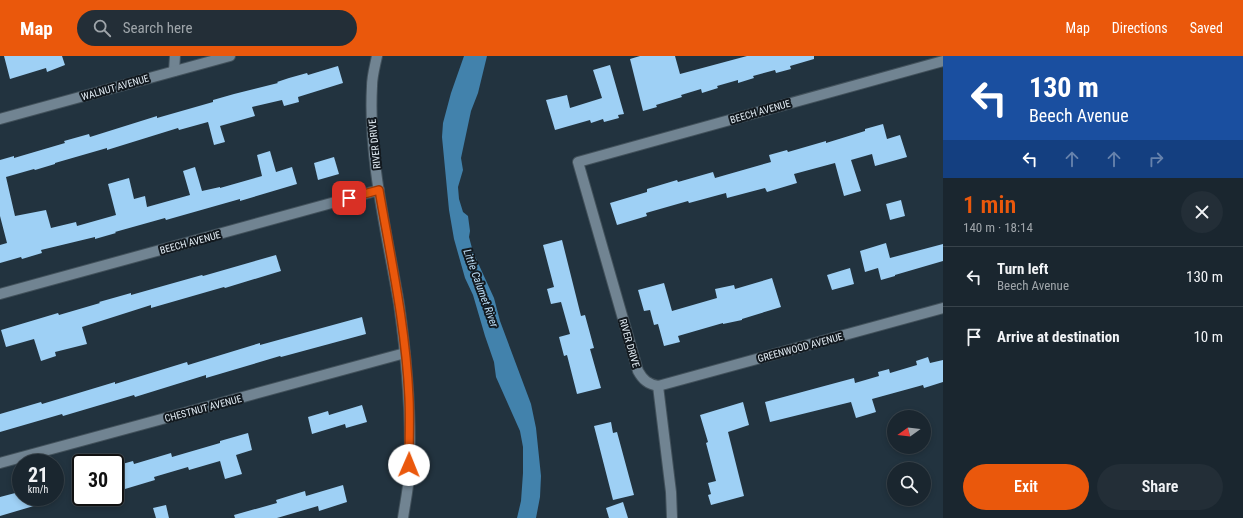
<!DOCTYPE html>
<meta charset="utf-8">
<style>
body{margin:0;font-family:"Roboto Condensed",sans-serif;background:#232e37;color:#f1f3f6;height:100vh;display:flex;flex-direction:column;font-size:15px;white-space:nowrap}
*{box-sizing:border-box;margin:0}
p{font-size:13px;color:#9fa5aa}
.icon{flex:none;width:22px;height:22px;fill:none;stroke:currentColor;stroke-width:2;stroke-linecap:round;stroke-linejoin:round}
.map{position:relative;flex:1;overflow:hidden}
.details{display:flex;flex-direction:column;background:#1a262f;width:300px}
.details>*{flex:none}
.guide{background:#1a4fa0;color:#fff;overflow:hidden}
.needle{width:26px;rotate:255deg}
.controls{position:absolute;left:887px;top:354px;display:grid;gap:8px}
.controls a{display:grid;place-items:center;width:44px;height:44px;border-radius:50%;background:#1a262f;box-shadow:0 2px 6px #0003,0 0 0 1px #38434b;font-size:20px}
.speed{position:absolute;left:12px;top:398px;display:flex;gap:8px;font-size:20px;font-weight:700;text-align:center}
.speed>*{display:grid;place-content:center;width:52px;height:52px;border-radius:50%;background:#1a262f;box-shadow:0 2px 6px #0003,0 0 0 1px #38434b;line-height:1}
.speed small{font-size:10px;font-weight:400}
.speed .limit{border:2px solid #111;border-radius:6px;background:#fff;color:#111}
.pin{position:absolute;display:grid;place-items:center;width:34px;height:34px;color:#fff;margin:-17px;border-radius:8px;box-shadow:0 2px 6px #0006}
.me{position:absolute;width:44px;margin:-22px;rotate:1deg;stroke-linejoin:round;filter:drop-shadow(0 0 3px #0008)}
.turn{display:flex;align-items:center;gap:14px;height:84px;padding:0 20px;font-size:18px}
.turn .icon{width:52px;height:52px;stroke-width:2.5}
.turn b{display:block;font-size:28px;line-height:34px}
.lanes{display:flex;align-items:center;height:38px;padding:0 20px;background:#0003;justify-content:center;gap:20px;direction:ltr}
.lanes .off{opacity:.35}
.round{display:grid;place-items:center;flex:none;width:42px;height:42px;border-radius:21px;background:#232e37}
.headline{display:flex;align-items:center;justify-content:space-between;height:68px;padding:0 20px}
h1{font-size:24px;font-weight:600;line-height:30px;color:#ea580c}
.button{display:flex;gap:8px;margin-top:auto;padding:8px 20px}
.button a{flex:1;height:46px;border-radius:24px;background:#ea580c;color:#fff;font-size:16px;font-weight:600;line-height:46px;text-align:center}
.button a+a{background:#232e37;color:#f1f3f6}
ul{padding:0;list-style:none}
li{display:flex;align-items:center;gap:12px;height:60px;padding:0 20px;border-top:1px solid #38434b}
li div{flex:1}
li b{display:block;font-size:15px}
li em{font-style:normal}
header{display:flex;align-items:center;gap:24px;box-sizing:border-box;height:56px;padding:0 20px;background:#ea580c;color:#fff}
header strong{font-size:19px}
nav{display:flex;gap:22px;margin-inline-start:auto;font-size:14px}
.search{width:280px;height:36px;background:#232e37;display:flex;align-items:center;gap:10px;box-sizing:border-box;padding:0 14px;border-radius:22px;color:#9fa5aa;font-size:15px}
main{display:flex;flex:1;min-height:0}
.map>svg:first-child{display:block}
.water{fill:#4282ac}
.building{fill:#9ed0f5}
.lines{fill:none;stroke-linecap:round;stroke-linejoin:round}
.street-casing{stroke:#42515b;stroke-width:12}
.street{stroke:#718492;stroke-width:10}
.route-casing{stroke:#983908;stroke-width:10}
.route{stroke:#ea580c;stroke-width:7}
.labels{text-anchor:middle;stroke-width:4;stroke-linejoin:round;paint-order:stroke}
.street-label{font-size:10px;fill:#e3edf5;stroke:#12191f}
.water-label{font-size:11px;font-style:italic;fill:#bcddf6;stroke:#12191f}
</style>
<header>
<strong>Map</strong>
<div class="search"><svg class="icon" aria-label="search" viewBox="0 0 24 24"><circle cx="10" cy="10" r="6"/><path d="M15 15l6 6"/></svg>Search here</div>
<nav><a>Map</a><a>Directions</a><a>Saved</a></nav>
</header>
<main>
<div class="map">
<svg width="943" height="462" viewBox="0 0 943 462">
<rect width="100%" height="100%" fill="#22333f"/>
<polygon class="water" points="464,0 487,0 478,37 471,55 461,102 463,114 458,131 459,143 463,156 468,160 470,175 469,181 473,196 494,242 500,265 531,348 536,372 541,420 540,441 536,462 517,462 521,445 523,417 523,391 520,375 496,321 494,306 485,280 473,239 465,222 454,183 449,154 442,81 443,67 451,37"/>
<g class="building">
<polygon points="4,0 62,0 65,9 47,16 46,12 10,23"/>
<polygon points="640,0 675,0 680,18 747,0 814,0 814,3 790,10 791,13 776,17 775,14 753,20 754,22 738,27 738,24 717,30 718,32 702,37 701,33 681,39 682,41 656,49 657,51 643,55 630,3"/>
<polygon points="610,9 624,58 618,59 619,62 604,66 603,63 591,67 590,64 555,74 546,44 567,39 570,52 602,42 593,14"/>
<polygon points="338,10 343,27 298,41 299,46 284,50 282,44 252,51 255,60 220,70 225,86 214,89 208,66 179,74 178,72 107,94 107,92 55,107 55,108 35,114 34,113 6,121 15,160 46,154 51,172 76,166 77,170 116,159 108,128 129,122 134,143 145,140 147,151 190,139 183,115 195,111 202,135 220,131 220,132 262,120 257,99 270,95 276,116 292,111 297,128 240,145 240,143 166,164 165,162 115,176 116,177 95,183 95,181 41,194 42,197 22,203 21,201 0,207 0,189 7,187 0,160 0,104 14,100 14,102 65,87 64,85 89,78 90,81 157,60 157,62 213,46 213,44 234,38 278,27 277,26 289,22 307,17 308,19"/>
<polygon points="883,68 887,83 900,79 907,101 875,110 872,98 851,104 861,135 844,140 835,107 794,118 797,127 767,136 765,132 727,142 726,137 689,147 688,145 646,157 647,160 617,169 610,147 647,136 647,133 677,124 678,126 713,116 715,122 771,106 769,99 787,94 788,96 826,85 826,87 865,75 865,73"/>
<polygon points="334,101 339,118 318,124 314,107"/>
<polygon points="901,144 905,160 890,164 886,148"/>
<polygon points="562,184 581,260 585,259 594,292 590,293 601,332 577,338 567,299 564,300 559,281 570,278 561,246 551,248 547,233 554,231 543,189"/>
<polygon points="886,187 890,202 943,188 943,205 895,219 895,220 881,224 878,212 865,216 860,195"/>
<polygon points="276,199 281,215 225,232 224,231 151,252 151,249 82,271 87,288 55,296 56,300 41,305 34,283 6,291 1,274 58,257 59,259 100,247 99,246 131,237 131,239 202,219 203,220"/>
<polygon points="850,212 854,228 832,234 827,219"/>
<polygon points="772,222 781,251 742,263 742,264 723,268 723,267 678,280 680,286 664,290 658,268 654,269 650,254 644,255 638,234 664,227 672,255 717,242 715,233 734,229 735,233"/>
<polygon points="362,261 366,278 281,301 280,300 206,322 206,319 135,341 134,339 63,360 62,358 0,376 0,358 41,346 42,348 115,326 115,328 187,306 188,309 260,287 260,289"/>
<polygon points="928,301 930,307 943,304 943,326 924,332 923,329 872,343 876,356 856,362 851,346 770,366 765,346 854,322 855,327 879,320 878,316 889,313 890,317 917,309 916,305"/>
<polygon points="743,346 749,369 728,376 744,440 711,449 708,439 711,438 708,427 716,425 706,387 708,386 700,359"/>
<polygon points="362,349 367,366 346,372 345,368 312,378 308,361 328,355 329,359"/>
<polygon points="611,366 613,377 617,376 634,439 613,444 594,370"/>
<polygon points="248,377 252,394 236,399 242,418 225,423 220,405 189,414 188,411 154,421 155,424 115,436 115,410 133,405 134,408 171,397 172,401 220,387 220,385"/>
<polygon points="343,429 347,446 319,455 318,450 277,462 235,462 234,459 277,447 276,444 305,435 306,440"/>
<polygon points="19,436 20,441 53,441 54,444 0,460 0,441"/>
<polygon points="623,446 628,462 609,462 606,452"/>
<polygon points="166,449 169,462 156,462 153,452"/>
</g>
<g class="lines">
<defs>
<g id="street">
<path d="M377,0C375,10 372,20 372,30C368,103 387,177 399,248C407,305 412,363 409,420C408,434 405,448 403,462"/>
<polyline points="174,15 175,0"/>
<polyline points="0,63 230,0"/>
<polyline points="0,238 379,134"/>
<polyline points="658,330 943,252"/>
<polyline points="0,407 405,297"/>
<path d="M672,462L671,436L658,330C648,328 643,324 638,315L578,106L943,5"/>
</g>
</defs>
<use href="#street" class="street-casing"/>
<use href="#street" class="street"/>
</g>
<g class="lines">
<defs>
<path id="route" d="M349,142L379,134C391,203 406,272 409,342C410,364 409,386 409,409"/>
</defs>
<use href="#route" class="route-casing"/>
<use href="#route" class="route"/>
</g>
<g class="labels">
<g class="street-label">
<text transform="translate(115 31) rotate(-16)" y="4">WALNUT AVENUE</text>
<text transform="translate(760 55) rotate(-16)" y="4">BEECH AVENUE</text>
<text transform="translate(374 88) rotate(-96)" y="4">RIVER DRIVE</text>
<text transform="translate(190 186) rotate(-15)" y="4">BEECH AVENUE</text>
<text transform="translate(630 287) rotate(74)" y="4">RIVER DRIVE</text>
<text transform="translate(800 291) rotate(-15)" y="4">GREENWOOD AVENUE</text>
<text transform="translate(203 352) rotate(-15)" y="4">CHESTNUT AVENUE</text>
</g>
<g class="water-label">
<text transform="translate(481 232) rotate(70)" y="4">Little Calumet River</text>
</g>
</g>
</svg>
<div class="controls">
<a><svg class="needle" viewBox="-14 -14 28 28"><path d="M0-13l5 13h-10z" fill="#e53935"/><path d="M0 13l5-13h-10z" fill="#9fa5aa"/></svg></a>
<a><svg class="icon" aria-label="search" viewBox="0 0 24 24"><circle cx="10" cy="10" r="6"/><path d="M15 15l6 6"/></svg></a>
</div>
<div class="speed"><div>21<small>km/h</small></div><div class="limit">30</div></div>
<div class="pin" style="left:349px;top:142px;background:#d93025"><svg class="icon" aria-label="arrive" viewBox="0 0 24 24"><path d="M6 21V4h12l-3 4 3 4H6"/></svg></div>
<svg class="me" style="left:409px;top:409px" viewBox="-20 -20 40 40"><circle r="19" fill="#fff"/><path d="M0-13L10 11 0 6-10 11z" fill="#ea580c"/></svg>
</div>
<section class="details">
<div class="guide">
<div class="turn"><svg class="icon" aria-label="left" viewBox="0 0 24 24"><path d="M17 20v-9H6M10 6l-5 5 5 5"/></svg><div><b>130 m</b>Beech Avenue</div></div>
<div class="lanes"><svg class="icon" aria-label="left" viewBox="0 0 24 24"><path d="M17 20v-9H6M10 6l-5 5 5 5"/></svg><svg class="icon off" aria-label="ahead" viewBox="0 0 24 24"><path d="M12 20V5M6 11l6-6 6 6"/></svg><svg class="icon off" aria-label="ahead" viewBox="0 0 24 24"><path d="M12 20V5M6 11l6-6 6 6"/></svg><svg class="icon off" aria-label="right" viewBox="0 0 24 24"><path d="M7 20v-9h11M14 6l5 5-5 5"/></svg></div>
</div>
<div class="headline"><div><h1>1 min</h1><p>140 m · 18:14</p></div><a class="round"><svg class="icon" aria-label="close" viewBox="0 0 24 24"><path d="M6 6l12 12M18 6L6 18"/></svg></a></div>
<ul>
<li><svg class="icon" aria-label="left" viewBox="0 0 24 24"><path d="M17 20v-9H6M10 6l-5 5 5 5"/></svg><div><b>Turn left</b><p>Beech Avenue</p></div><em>130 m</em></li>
<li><svg class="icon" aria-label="arrive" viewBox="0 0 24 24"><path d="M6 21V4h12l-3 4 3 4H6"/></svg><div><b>Arrive at destination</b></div><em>10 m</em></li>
</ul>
<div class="button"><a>Exit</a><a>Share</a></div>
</section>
</main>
